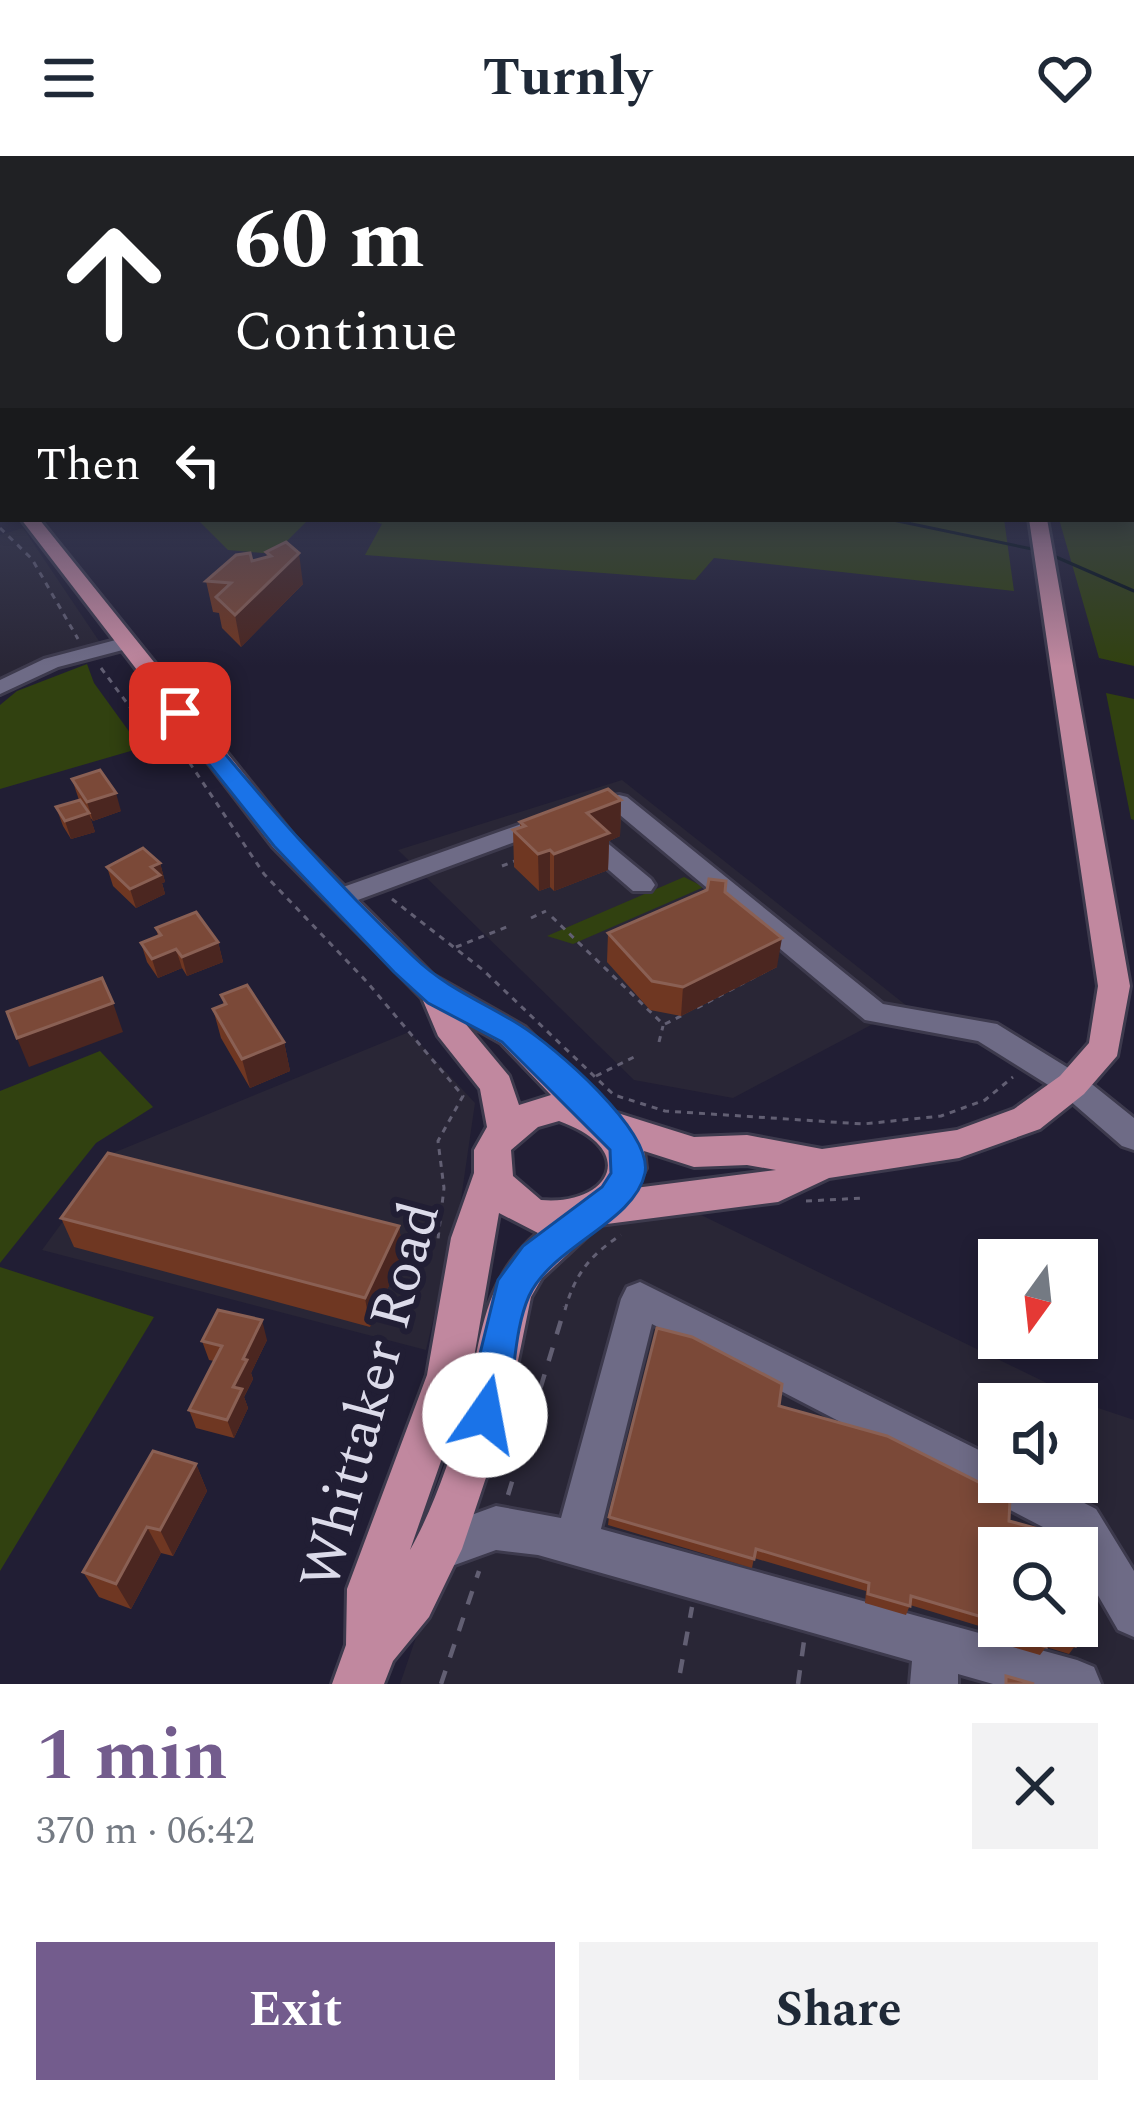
<!DOCTYPE html>
<meta charset="utf-8">
<style>
body{margin:0;font-family:Spectral,serif;background:#f2f2f3;color:#1f2937;height:100vh;display:flex;flex-direction:column;font-size:45px;white-space:nowrap}
*{box-sizing:border-box;margin:0}
p{font-size:39px;color:#747a83}
.icon{flex:none;width:66px;height:66px;fill:none;stroke:currentColor;stroke-width:2;stroke-linecap:round;stroke-linejoin:round}
.map{position:relative;height:1528px;overflow:hidden}
.sheet{display:flex;flex-direction:column;background:#fff;flex:1}
.sheet>*{flex:none}
.hud{position:absolute;left:0px;top:0px;width:1134px;height:366px;box-shadow:0 6px 18px #0003;background:#202124;color:#fff;overflow:hidden}
.needle{width:78px;rotate:195deg}
.fabs{position:absolute;left:978px;top:1083px;display:grid;gap:24px}
.fabs a{display:grid;place-items:center;width:120px;height:120px;border-radius:0px;background:#fff;box-shadow:0 6px 18px #0003;font-size:60px}
.pin{position:absolute;display:grid;place-items:center;width:102px;height:102px;color:#fff;margin:-51px;border-radius:24px;box-shadow:0 6px 18px #0006}
.me{position:absolute;width:132px;margin:-66px;rotate:12deg;stroke-linejoin:round;filter:drop-shadow(0 0 9px #0008)}
.turn{display:flex;align-items:center;gap:42px;height:252px;padding:0 36px;font-size:54px}
.turn .icon{width:156px;height:156px;stroke-width:2.5}
.turn b{display:block;font-size:84px;line-height:102px}
.then{display:flex;align-items:center;height:114px;padding:0 36px;background:#0003;gap:24px;font-size:45px}
.round{display:grid;place-items:center;flex:none;width:126px;height:126px;border-radius:0px;background:#f2f2f3}
.head{display:flex;align-items:center;justify-content:space-between;height:204px;padding:0 36px}
h1{font-size:72px;font-weight:700;line-height:90px;color:#735c8d}
.primary-button{display:flex;gap:24px;margin-top:auto;padding:24px 36px}
.primary-button a{flex:1;height:138px;border-radius:0px;background:#735c8d;color:#fff;font-size:48px;font-weight:700;line-height:138px;text-align:center}
.primary-button a+a{background:#f2f2f3;color:#1f2937}
header{display:flex;justify-content:space-between;align-items:center;height:156px;padding:0 36px;background:#fff;font-size:54px;font-weight:700}
.map>svg:first-child{display:block}
.commercial{fill:#292636;fill-rule:evenodd}
.green{fill:#314110}
.lines{fill:none;stroke-linecap:round;stroke-linejoin:round}
.stream{stroke:#051118;stroke-width:3}
.minor-casing{stroke:#3d3a4d;stroke-width:6}
.major-casing{stroke:#3d3a4d;stroke-width:6}
.path-far1{stroke:#625f73;stroke-width:3;stroke-dasharray:6 6;stroke-linecap:butt}
.path{stroke:#625f73;stroke-width:4.5;stroke-dasharray:14 14;stroke-linecap:butt}
.minor{fill:#6e6b86;fill-rule:evenodd}
.major{fill:#c1889f;fill-rule:evenodd}
.wall{fill:#6f3722}
.shaded-wall{fill:#4b2620}
.building{fill:#7b4938;stroke:#8a6054;stroke-width:3}
.route{fill:#1a73e8;stroke:#114b97;stroke-width:3}
.labels{text-anchor:middle;stroke-width:12;stroke-linejoin:round;paint-order:stroke}
.near-street-label{font-size:57px;fill:#dcdbea;stroke:#211e34}
</style>
<header><svg class="icon" aria-label="menu" viewBox="0 0 24 24"><path d="M4 6h16M4 12h16M4 18h16"/></svg>Turnly<svg class="icon" aria-label="heart" viewBox="0 0 24 24"><path d="M12 20l-8-8c-3-5 5-10 8-4 3-6 11-1 8 4z"/></svg></header>
<div class="map">
<svg width="1134" height="1528" viewBox="0 0 1134 1528">
<rect width="100%" height="100%" fill="#211e34"/>
<g class="commercial">
<polygon points="23,372 101,488 20,512 0,524 0,379"/>
<polygon points="622,624 907,850 733,942 634,924 398,694"/>
<polygon points="409,876 475,947 460,1050 426,1194 42,1094 113,997"/>
<path d="M653,1051L697,1057L1098,1252L1134,1264V1528H400L518,1184L527,1126L577,1079ZM999,1248H1077V1326H999ZM999,1392H1077V1470H999Z"/>
</g>
<g class="green">
<polygon points="1131,296 1134,296 1134,510 1099,502 1059,363 1131,363"/>
<polygon points="197,363 309,363 274,398 228,394"/>
<polygon points="368,363 1004,363 1014,435 714,402 695,424 365,399 382,368"/>
<polygon points="87,508 94,527 141,592 0,633 0,549 17,535"/>
<polygon points="1106,537 1134,543 1134,664 1131,663"/>
<polygon points="684,721 704,731 573,788 547,780"/>
<polygon points="100,895 153,951 96,987 0,1107 0,935"/>
<polygon points="0,1111 154,1161 0,1415"/>
</g>
<g class="lines">
<g class="stream">
<polyline points="888,363 1032,393"/>
<polyline points="1056,401 1134,435"/>
</g>
<defs>
<g id="minor">
<polygon points="127,481 134,483 134,491 58,511 0,538 0,524 44,503"/>
<polygon points="619,639 627,641 883,848 997,868 1083,921 1134,962 1134,994 1122,990 1061,937 978,885 865,864 614,654 591,657 579,650 583,645"/>
<polygon points="544,660 553,662 556,667 553,672 347,748 338,750 325,742 329,736"/>
<polygon points="596,682 605,685 651,723 655,729 651,735 633,735 587,695 583,690"/>
<polygon points="640,1126 999,1304 999,1326 1043,1326 1096,1353 1134,1415 1134,1481 1118,1474 1077,1403 1077,1392 1071,1392 1066,1383 652,1168 601,1373 1077,1504 1094,1511 1101,1528 993,1528 958,1518 958,1528 910,1528 912,1505 538,1399 496,1394 438,1415 422,1409 416,1393 422,1377 496,1350 561,1362 621,1143 627,1131"/>
</g>
<g id="major">
<polygon points="0,320 3,321 3,334 0,333"/>
<path d="M21,363H39L293,679L433,819L525,871L608,954L694,981L747,979L822,993L957,974L1014,953L1060,920L1089,887L1098,830L1029,363H1047L1130,830L1117,900L1084,938L1040,973L959,1002L829,1022L778,1046L599,1069L542,1122L531,1141L507,1259L462,1393L429,1461L393,1505L384,1528H332L346,1489L347,1433L427,1219L451,1082L474,1017V994L487,971L480,933L438,880L422,842L273,691ZM464,866L501,887L551,939L519,949L509,920ZM559,965C642,995 608,1050 541,1044L513,1020L511,994L538,971ZM644,995L694,1011L747,1009L776,1014L635,1032L646,1012ZM499,1057L538,1077C480,1127 482,1184 464,1254C452,1299 433,1353 410,1394L471,1219Z"/>
</g>
</defs>
<use href="#minor" class="minor-casing"/>
<use href="#major" class="major-casing"/>
<g class="path-far1">
<polyline points="0,372 32,403 78,483"/>
<polyline points="101,512 141,566 175,585 264,718 367,826 463,940 438,985 444,1032 438,1083"/>
<polyline points="502,710 517,704"/>
<polyline points="392,743 483,814 614,939 665,955 863,968 941,960 985,944 1013,921"/>
<polyline points="552,761 663,868"/>
<polyline points="531,762 546,755"/>
<polyline points="456,791 509,770"/>
<polyline points="697,852 777,809"/>
<polyline points="665,868 683,859"/>
<polyline points="659,886 663,870"/>
<polyline points="596,920 638,899"/>
<polyline points="806,1045 864,1042"/>
<path d="M565,1154C575,1118 590,1099 621,1079"/>
</g>
<g class="path">
<polyline points="508,1339 565,1151"/>
<polyline points="680,1517 692,1451"/>
<polyline points="441,1528 479,1415"/>
<polyline points="798,1528 804,1485"/>
</g>
<use href="#minor" class="minor"/>
<use href="#major" class="major"/>
</g>
<g class="wall">
<polygon points="266,396 303,428 241,491 222,472 219,457 213,456 206,425 252,405 267,401"/>
<polygon points="72,623 121,655 93,665 90,661 95,676 71,683 63,670 56,651 79,644"/>
<polygon points="621,644 620,680 609,685 608,714 554,735 550,731 539,735 514,711 513,674 520,672 520,666"/>
<polygon points="160,707 165,726 162,727 165,738 136,752 113,730 107,711"/>
<polygon points="725,736 777,811 681,860 650,854 607,806 608,777"/>
<polygon points="156,772 218,786 223,806 187,820 182,812 158,822 147,806 141,787 158,780"/>
<polygon points="221,839 284,886 290,915 250,932 221,882 213,853 224,849"/>
<polygon points="61,1062 399,1070 403,1099 370,1171 74,1091"/>
<polygon points="267,1184 251,1217 253,1223 244,1241 248,1252 234,1282 196,1272 189,1254 214,1205 209,1204 202,1185"/>
<polygon points="779,1250 999,1392 999,1470 1074,1470 1075,1490 1069,1498 1046,1491 1040,1499 999,1487 999,1476 910,1449 906,1459 865,1447 866,1435 754,1402 752,1412 608,1369 609,1361"/>
<polygon points="196,1308 207,1335 173,1400 161,1397 131,1453 99,1441 83,1416"/>
</g>
<g class="shaded-wall">
<polygon points="299,397 303,428 241,491 235,459"/>
<polygon points="116,637 121,655 93,665 87,646"/>
<polygon points="621,644 620,680 609,685 608,714 554,735 554,698 587,657"/>
<polygon points="89,657 95,676 71,683 65,665"/>
<polygon points="550,694 550,731 539,735 538,698"/>
<polygon points="160,707 165,726 162,727 165,738 136,752 130,733 151,711"/>
<polygon points="782,782 777,811 681,860 683,831"/>
<polygon points="218,786 223,806 187,820 182,801"/>
<polygon points="176,793 182,812 158,822 152,803"/>
<polygon points="113,847 123,876 29,911 17,882"/>
<polygon points="284,886 290,915 250,932 242,903"/>
<polygon points="399,1070 403,1099 370,1171 365,1142"/>
<polygon points="262,1164 267,1184 251,1217 253,1223 244,1241 248,1252 234,1282 227,1264 233,1231 243,1203"/>
<polygon points="196,1308 207,1335 173,1400 160,1374"/>
<polygon points="147,1371 161,1397 131,1453 116,1428"/>
</g>
<g class="building">
<polygon points="286,386 299,397 235,459 216,441 231,427 206,425 236,399 250,397 252,405 271,400 266,396"/>
<polygon points="100,614 116,637 87,646 72,623"/>
<polygon points="608,633 621,644 587,657 609,677 554,698 550,694 538,698 513,674 525,670 520,666"/>
<polygon points="80,644 89,657 65,665 56,651"/>
<polygon points="143,692 160,707 151,711 160,719 130,733 107,711"/>
<polygon points="709,723 726,725 725,736 782,782 683,831 652,825 608,777 707,734"/>
<polygon points="196,756 218,786 182,801 176,793 152,803 141,787 161,779 156,772"/>
<polygon points="102,822 113,847 17,882 7,856"/>
<polygon points="247,829 284,886 242,903 213,853 226,848 221,839"/>
<polygon points="108,997 399,1070 365,1142 61,1062"/>
<polygon points="218,1154 262,1164 243,1203 247,1204 233,1231 242,1233 227,1264 189,1254 222,1190 202,1185"/>
<polygon points="657,1172 692,1181 782,1228 779,1250 887,1280 1010,1342 1009,1365 1072,1382 1072,1392 999,1392 999,1466 911,1440 910,1450 868,1438 869,1427 756,1393 754,1403 609,1361"/>
<polygon points="153,1295 196,1308 160,1374 147,1371 116,1428 83,1416"/>
<polygon points="1004,1470 1074,1470 1075,1490 1045,1481 1046,1491 1005,1479"/>
<polygon points="1006,1520 1034,1528 1006,1528"/>
</g>
<linearGradient id="sky" x2="0" y2="1"><stop stop-color="#12101d"/><stop offset="0.58" stop-color="#3d415c"/><stop offset="1" stop-color="#3d415c" stop-opacity="0"/></linearGradient>
<rect width="1134" height="510" fill="url(#sky)"/>
<path class="route" d="M172,553H188C259,640 332,724 414,801C446,832 483,846 520,869C554,890 653,975 645,1017C635,1066 552,1090 529,1140C511,1181 517,1232 500,1273L485,1279L471,1273L465,1259L498,1124L523,1090L602,1031L611,1017L610,994L502,886L428,847L394,816L274,690L172,562Z"/>
<g class="labels">
<g class="near-street-label">
<text transform="translate(368 1239) rotate(-75)" y="20">Whittaker Road</text>
</g>
</g>
</svg>
<div class="fabs">
<a><svg class="needle" viewBox="-14 -14 28 28"><path d="M0-13l5 13h-10z" fill="#e53935"/><path d="M0 13l5-13h-10z" fill="#747a83"/></svg></a>
<a><svg class="icon" aria-label="sound" viewBox="0 0 24 24"><path d="M4 9h4l5-4v14l-5-4H4zM17 9q2 3 0 6"/></svg></a>
<a><svg class="icon" aria-label="search" viewBox="0 0 24 24"><circle cx="10" cy="10" r="6"/><path d="M15 15l6 6"/></svg></a>
</div>
<div class="pin" style="left:180px;top:557px;background:#d93025"><svg class="icon" aria-label="arrive" viewBox="0 0 24 24"><path d="M6 21V4h12l-3 4 3 4H6"/></svg></div>
<svg class="me" style="left:485px;top:1259px" viewBox="-20 -20 40 40"><circle r="19" fill="#fff"/><path d="M0-13L10 11 0 6-10 11z" fill="#1a73e8"/></svg>
<div class="hud">
<div class="turn"><svg class="icon" aria-label="ahead" viewBox="0 0 24 24"><path d="M12 20V5M6 11l6-6 6 6"/></svg><div><b>60 m</b>Continue</div></div>
<div class="then">Then<svg class="icon" aria-label="left" viewBox="0 0 24 24"><path d="M17 20v-9H6M10 6l-5 5 5 5"/></svg></div>
</div>
</div>
<section class="sheet">
<div class="head"><div><h1>1 min</h1><p>370 m · 06:42</p></div><a class="round"><svg class="icon" aria-label="close" viewBox="0 0 24 24"><path d="M6 6l12 12M18 6L6 18"/></svg></a></div>
<div class="primary-button"><a>Exit</a><a>Share</a></div>
</section>
